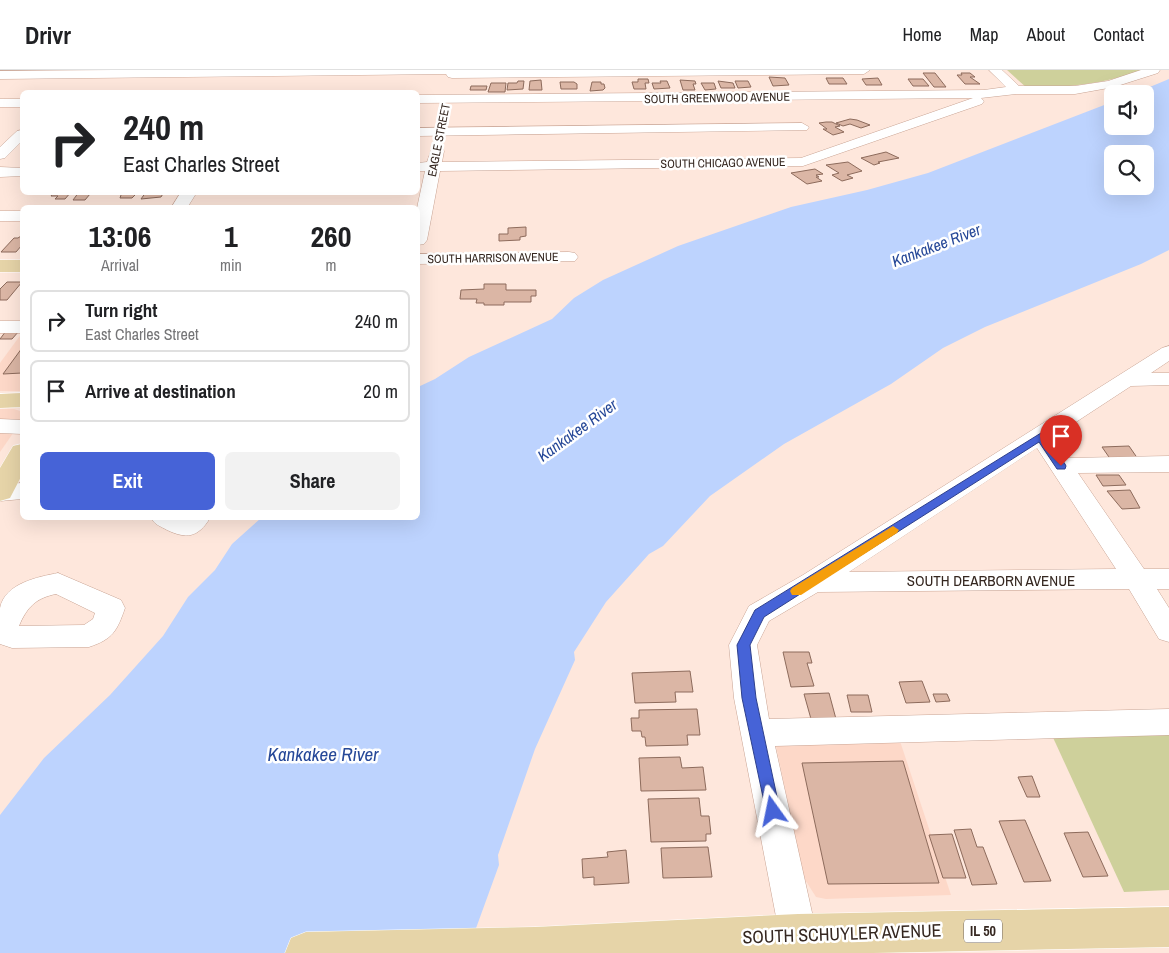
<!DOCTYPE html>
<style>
body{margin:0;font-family:"Archivo Narrow",sans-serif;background:#f2f2f2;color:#202124;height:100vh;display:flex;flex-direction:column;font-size:19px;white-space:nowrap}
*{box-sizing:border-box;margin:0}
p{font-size:16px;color:#757577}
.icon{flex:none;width:28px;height:28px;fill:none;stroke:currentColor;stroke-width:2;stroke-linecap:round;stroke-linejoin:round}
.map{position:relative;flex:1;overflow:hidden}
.details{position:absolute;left:20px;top:135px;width:400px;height:315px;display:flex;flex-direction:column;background:#fff;border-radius:8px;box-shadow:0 5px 20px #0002}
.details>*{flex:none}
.top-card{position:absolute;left:20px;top:20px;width:400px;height:105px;border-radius:8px;box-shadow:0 5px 20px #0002;background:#fff;color:#202124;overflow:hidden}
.controls{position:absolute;left:1104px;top:15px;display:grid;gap:10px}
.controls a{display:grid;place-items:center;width:50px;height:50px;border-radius:8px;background:#fff;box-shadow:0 5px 20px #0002;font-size:25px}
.pin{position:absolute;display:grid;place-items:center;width:42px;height:42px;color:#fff;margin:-51px -21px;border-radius:50% 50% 50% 0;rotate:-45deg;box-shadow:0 0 5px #0007}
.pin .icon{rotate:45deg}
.me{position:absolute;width:55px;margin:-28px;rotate:348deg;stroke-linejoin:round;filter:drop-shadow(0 0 4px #0008)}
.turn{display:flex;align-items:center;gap:18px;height:105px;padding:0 20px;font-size:22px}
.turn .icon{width:65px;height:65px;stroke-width:2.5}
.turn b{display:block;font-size:35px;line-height:42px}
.eta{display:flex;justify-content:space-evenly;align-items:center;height:85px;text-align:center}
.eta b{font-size:30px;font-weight:700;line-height:35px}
.button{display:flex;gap:10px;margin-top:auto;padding:10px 20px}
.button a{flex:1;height:58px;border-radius:8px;background:#4663d7;color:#fff;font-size:20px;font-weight:700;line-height:58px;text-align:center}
.button a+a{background:#f2f2f2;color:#202124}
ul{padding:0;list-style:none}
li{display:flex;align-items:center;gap:15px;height:62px;margin:0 10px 8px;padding:0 10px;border:2px solid #e0e0e0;border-radius:8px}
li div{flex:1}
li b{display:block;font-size:19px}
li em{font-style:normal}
header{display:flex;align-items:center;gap:30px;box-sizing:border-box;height:70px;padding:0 25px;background:#fff;border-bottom:1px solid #e0e0e0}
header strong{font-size:24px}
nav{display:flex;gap:28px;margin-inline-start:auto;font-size:18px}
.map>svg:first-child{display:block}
.built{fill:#fdd8c8}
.green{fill:#ced09b}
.water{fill:#bdd3fe;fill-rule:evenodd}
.building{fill:#dbb6a5;stroke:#8d6b5c}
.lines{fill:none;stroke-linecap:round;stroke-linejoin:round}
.minor-casing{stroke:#c9a494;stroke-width:1}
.major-casing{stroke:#fff;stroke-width:1}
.minor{fill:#fff;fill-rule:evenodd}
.major{fill:#e6d4a8;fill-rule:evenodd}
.route{fill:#4663d7;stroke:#2e408c}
.slow{fill:#f59e0b}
.labels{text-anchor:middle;stroke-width:5;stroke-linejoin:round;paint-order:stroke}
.far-street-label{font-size:12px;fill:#352720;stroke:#fff}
.shield{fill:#fff;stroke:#726863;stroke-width:1}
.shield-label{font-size:14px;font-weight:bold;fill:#352720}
.street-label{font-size:15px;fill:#352720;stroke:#fff}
.water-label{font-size:16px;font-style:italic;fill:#264898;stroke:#fff}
.near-street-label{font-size:18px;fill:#352720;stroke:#fff}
.near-water-label{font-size:19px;font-style:italic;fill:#264898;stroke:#fff}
</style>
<header>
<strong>Drivr</strong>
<nav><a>Home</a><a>Map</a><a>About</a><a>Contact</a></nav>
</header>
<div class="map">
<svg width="1169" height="883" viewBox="0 0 1169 883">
<rect width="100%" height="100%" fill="#fee7dc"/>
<g class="built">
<polygon points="22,263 22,321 0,321 0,293"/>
<polygon points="0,339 14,339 20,341 22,345 18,356 0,382"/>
<polygon points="894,653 951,825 826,829 816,827 804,808 772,657"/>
</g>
<g class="green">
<path d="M1007,0H1143C1105,14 1067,17 1028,19Z"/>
<polygon points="1169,658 1169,820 1124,822 1050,661"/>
</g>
<path class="water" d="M1169,9V180L1141,194L985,257L943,278L891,314L784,374L710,426L663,476L649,484L606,532L574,582L575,590L535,679L498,785L499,795L467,883H0V745L44,688L110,625L163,566L188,527L215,500L232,474L261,448H418V317L435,309L469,287L552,249L574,228L603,210L678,176L791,137L867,120L928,103L1112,32V56H1145V24H1133ZM1112,84H1145V116H1112Z"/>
<g class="building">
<polygon points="923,3 935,3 946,17 934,17"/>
<polygon points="961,3 970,3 975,7 970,7 980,14 965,14 957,5 962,5"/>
<polygon points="769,7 785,8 789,15 773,16"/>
<polygon points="826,8 843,8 847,14 829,14"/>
<polygon points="878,8 882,15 866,15 862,9"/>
<polygon points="638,9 648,9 649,13 645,13 646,19 634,19 632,12 638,12"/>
<polygon points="908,9 923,9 929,16 913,16"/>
<polygon points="541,10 542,20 529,20 530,11"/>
<polygon points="680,10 695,11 696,14 693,14 695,20 683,20"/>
<polygon points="518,11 524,11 523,19 507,20 508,13 517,13"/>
<polygon points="660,11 667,11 670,18 654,19 652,13 661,13"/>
<polygon points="718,11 733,13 735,18 721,18"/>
<polygon points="735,11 748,11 751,17 738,18"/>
<polygon points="560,12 574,12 577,14 577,19 561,19"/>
<polygon points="592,12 601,12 601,14 604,14 605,18 603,20 590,21"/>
<polygon points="491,13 506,13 505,22 488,22"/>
<polygon points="701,13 714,13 716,19 705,20"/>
<polygon points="471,16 487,16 486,20 470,20"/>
<polygon points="850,49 857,50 870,55 861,58 850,54 843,56 836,53"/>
<polygon points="826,52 832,52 840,56 835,57 844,62 833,65 823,59 827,59 819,53"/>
<polygon points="886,82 899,88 878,92 880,93 874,95 861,88"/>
<polygon points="848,92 862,101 847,105 853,108 842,111 832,105 839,103 826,95"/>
<polygon points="815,99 823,104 816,105 819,107 816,107 822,111 807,114 791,103"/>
<polygon points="54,122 71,122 65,129 55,129 58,126 51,126"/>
<polygon points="79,122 95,122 90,124 85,130 73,130"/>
<polygon points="122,122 138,122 132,128 120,128"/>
<polygon points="146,122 164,122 161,127 141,129"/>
<polygon points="526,157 526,166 520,167 520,170 499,171 499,164 508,164 508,158"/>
<polygon points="21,166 22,166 22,175 16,182 1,182 14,168 18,168"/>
<polygon points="7,212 22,212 7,230 0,230 0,219"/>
<polygon points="484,214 506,214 506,220 536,220 536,226 531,226 531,232 504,232 504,235 484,235 484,233 476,233 477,229 460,229 461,220 484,219"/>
<polygon points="6,261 19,261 12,269 0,269"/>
<polygon points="22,278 22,303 3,304"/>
<polygon points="1129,376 1138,389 1111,390 1102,377"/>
<polygon points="1096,405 1119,405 1126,415 1103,416"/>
<polygon points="1130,420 1140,438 1122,439 1107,421"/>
<polygon points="783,582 809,582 812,593 807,593 814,616 791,617"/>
<polygon points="690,601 693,622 675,622 676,632 635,633 632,603"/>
<polygon points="922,611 930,632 906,633 899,612"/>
<polygon points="829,623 836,649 811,649 804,624"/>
<polygon points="933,624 947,624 950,631 936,632"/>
<polygon points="847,625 868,625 872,642 851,642"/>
<polygon points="697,639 700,665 687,665 688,675 646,676 645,667 642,667 641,661 632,661 631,648 639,648 639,640"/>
<polygon points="680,687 682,698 703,697 706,720 641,721 639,688"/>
<polygon points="903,691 939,813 828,814 802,693"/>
<polygon points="1032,706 1040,727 1027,727 1018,707"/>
<polygon points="699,728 701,746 709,746 711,764 706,764 706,771 651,772 648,729"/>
<polygon points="1025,750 1051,811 1024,812 999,751"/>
<polygon points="971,759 977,777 983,777 997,814 972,815 954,760"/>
<polygon points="1088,762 1108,806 1083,807 1064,763"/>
<polygon points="952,764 966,808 943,808 929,765"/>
<polygon points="708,777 712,807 663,808 661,778"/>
<polygon points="626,780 629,813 594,815 594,807 583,808 582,789 608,787 607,782"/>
</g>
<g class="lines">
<defs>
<g id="minor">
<polygon points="114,0 870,0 864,4 452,8 448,7 446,4 0,9 0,1"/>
<polygon points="989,0 1002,0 1019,16 1075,16 1108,11 1141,0 1160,0 1158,3 1114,17 1075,24 1016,24 981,28 984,31 982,34 803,96 440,101 427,170 424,174 418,175 417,138 425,101 418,101 418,93 427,92 432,78 442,78 444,81 442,92 801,88 973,28 418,33 418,25 984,20 1006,17"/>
<rect x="0" y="29" width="22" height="8"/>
<polygon points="802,53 809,57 807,60 418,66 418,58"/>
<polygon points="22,60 22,71 5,88 0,89 0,77 17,61"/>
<polygon points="0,97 22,98 22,106 0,107"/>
<polygon points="181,122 197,122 187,138 171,138"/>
<rect x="0" y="141" width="22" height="10"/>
<polygon points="569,182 575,183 578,187 575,191 418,194 418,184"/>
<rect x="0" y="251" width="22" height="12"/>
<path d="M1169,276V291L1151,303H1169V315L1131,316L1053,367L1068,388L1169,386V402L1078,403L1144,499H1169V519H1157L1169,538V572L1159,569L1129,519L818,522L769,551L757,575L769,649L1169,639V665L775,676L821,883H783L734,628L729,575L749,536L803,505L1162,278ZM1037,378L1116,499L849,502Z"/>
<polygon points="0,349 22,350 22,364 0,363"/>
<polygon points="22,413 22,429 0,431 0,415"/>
<path d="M151,448H210C198,468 186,469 167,460C160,456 155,455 151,448Z"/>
<path d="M58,503L121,530L125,538C117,561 113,569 89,577L12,578L0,574C0,562 0,549 0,538C5,513 38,507 58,503ZM56,524L95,543L93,549L84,555L19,556C27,537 36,528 56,524Z"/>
</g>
<g id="major">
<rect x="0" y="190" width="22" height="12"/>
<polygon points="22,323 22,337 0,338 0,324"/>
<polygon points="22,374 22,405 10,428 0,431 0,398 13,376"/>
<polygon points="1169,837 1169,877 873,883 285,883 291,868 306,862 535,857 798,844"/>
</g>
</defs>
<use href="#minor" class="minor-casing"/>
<use href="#major" class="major-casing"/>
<use href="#minor" class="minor"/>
<use href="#major" class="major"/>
</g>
<polygon class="route" points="1041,363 1044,364 1065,394 1066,396 1065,399 1057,399 1039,372 764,547 750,575 756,628 780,741 778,746 773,748 767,746 742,628 737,575 755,540"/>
<polygon class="slow" points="893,456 899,460 897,463 801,525 792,525 790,521 792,518"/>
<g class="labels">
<g class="far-street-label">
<text transform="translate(717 28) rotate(-1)" y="4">SOUTH GREENWOOD AVENUE</text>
<text transform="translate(439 70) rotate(-79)" y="4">EAGLE STREET</text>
<text transform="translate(723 93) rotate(-1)" y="4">SOUTH CHICAGO AVENUE</text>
<text transform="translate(493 188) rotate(-1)" y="4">SOUTH HARRISON AVENUE</text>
</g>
<rect class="shield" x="964" y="849.5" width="38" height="23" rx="4"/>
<g class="shield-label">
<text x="983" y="866">IL 50</text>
</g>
<g class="street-label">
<text x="991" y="516">SOUTH DEARBORN AVENUE</text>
</g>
<g class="water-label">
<text transform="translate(936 175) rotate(-21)" y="6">Kankakee River</text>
<text transform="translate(577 360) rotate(-36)" y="6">Kankakee River</text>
</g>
<g class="near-street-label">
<text transform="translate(842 864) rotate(-2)" y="6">SOUTH SCHUYLER AVENUE</text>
</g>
<g class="near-water-label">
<text x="323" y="691">Kankakee River</text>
</g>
</g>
</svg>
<div class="controls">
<a><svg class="icon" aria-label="sound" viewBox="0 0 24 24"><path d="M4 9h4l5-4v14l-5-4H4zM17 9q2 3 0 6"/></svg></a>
<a><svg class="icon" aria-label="search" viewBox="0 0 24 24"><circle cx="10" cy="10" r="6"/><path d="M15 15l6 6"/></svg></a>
</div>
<div class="pin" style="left:1061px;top:396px;background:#d93025"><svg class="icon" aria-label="arrive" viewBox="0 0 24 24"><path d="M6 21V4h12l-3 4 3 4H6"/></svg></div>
<svg class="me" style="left:773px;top:741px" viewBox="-20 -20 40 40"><path d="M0-17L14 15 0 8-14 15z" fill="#4663d7" stroke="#fff" stroke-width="4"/></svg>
<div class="top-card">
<div class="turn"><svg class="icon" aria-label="right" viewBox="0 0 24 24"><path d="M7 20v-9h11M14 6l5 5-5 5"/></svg><div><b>240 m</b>East Charles Street</div></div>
</div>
<section class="details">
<div class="eta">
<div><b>13:06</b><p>Arrival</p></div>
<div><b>1</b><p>min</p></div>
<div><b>260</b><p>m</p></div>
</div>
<ul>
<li><svg class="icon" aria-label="right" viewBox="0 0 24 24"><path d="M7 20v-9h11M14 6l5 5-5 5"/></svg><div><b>Turn right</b><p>East Charles Street</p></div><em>240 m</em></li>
<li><svg class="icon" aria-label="arrive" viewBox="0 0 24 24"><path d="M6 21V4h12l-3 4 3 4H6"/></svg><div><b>Arrive at destination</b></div><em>20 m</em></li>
</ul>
<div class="button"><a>Exit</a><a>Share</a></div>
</section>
</div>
